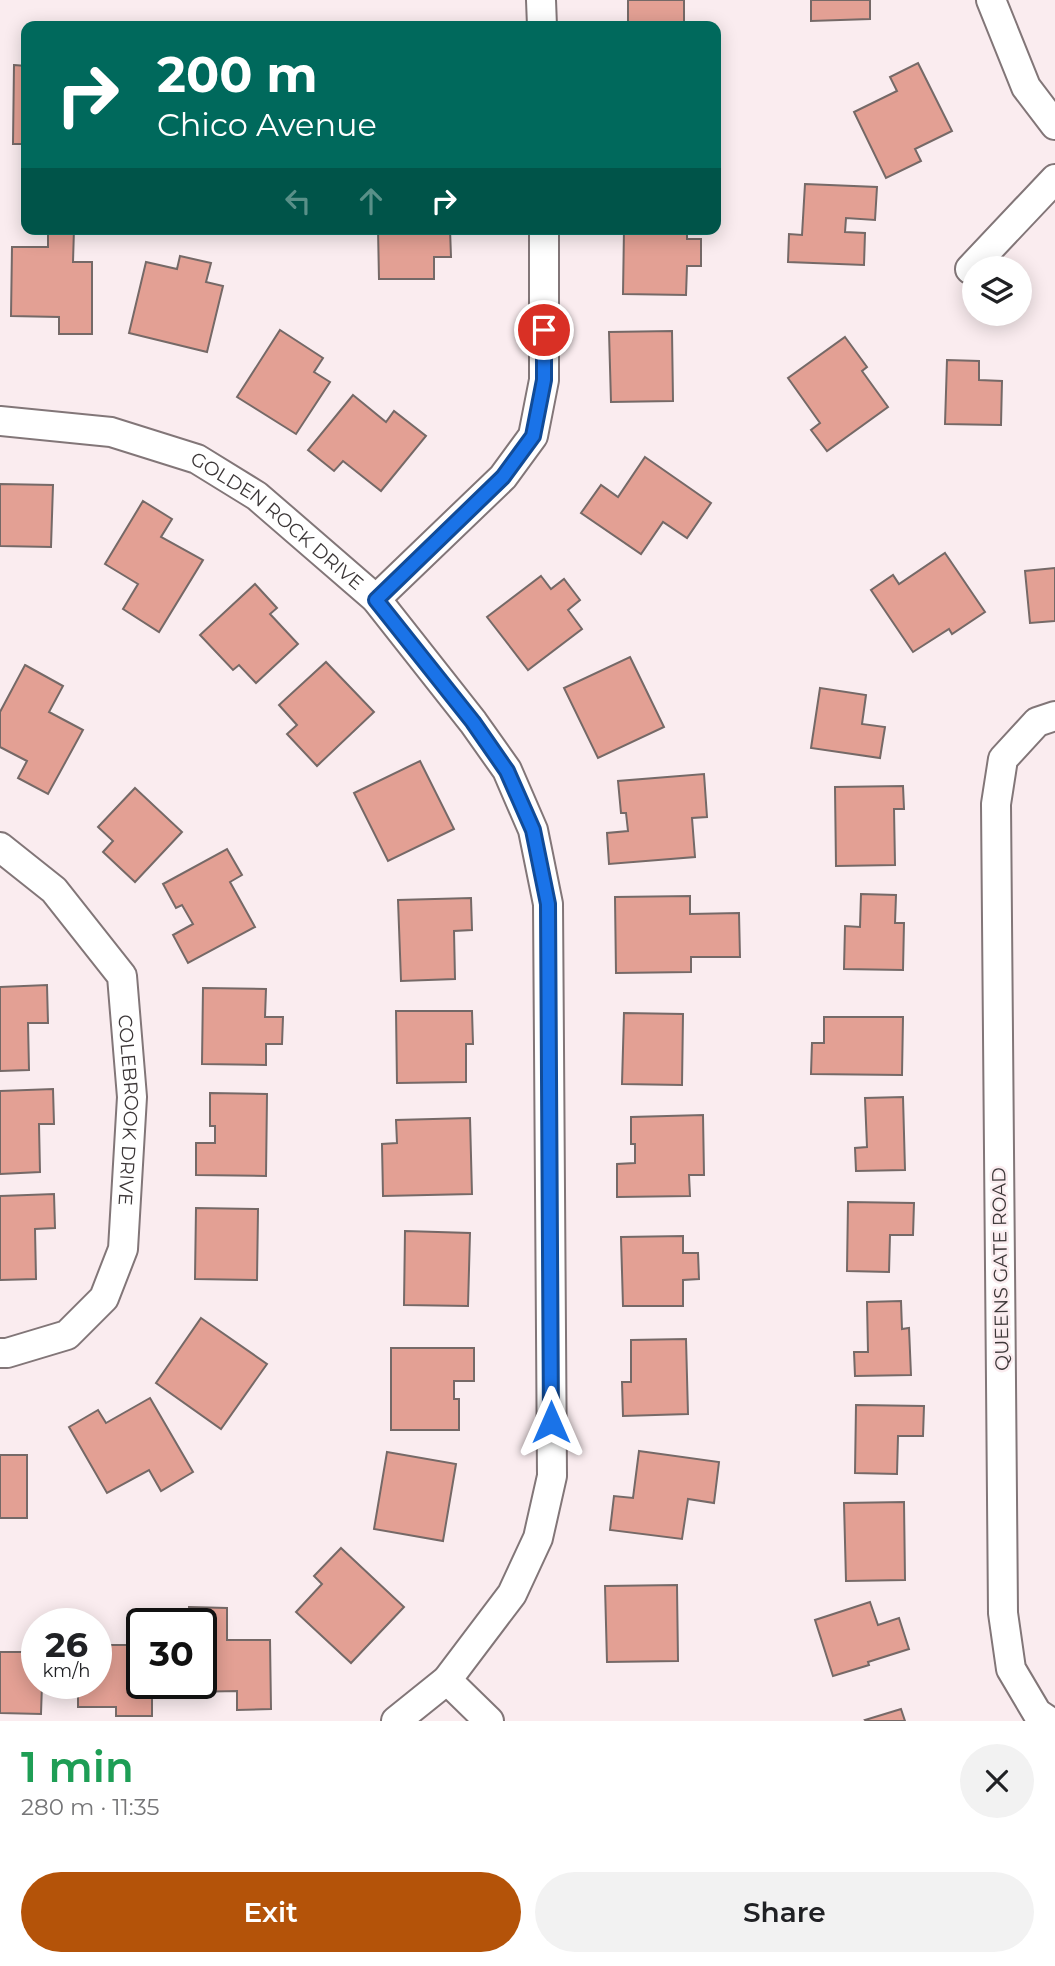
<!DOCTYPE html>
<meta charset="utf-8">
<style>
body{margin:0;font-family:Montserrat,sans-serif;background:#f2f2f2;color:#202124;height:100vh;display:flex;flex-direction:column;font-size:26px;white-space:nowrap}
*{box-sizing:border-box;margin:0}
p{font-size:23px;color:#757577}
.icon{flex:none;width:38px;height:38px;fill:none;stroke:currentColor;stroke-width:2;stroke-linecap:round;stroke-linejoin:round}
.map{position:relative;height:1721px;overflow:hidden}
.drawer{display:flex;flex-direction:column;background:#fff;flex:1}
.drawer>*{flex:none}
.banner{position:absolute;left:21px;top:21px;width:700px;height:214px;border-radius:14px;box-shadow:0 4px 18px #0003;background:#00695c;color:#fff;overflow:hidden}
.controls{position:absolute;left:962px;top:256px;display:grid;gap:14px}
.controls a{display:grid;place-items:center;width:70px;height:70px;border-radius:50%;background:#fff;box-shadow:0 4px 18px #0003;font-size:35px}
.speed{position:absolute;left:21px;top:1608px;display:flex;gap:14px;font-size:35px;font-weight:700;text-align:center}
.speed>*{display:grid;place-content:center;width:91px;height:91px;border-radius:50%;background:#fff;box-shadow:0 4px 18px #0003;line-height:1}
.speed small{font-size:18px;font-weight:400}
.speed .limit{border:4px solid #111;border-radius:10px;background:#fff;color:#111}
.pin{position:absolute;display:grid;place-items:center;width:60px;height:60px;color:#fff;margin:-30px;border:4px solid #fff;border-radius:50%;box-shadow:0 2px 7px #0007}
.me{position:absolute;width:77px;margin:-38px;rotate:0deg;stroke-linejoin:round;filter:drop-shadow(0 0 5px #0008)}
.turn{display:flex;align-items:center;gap:24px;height:147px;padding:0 21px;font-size:32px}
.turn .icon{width:91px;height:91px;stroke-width:2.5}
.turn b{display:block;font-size:49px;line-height:60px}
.lanes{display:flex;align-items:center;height:66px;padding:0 21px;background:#0003;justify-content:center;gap:35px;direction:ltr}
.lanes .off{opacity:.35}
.round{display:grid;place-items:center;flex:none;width:74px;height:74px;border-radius:37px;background:#f2f2f2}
.head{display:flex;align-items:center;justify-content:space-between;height:119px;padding:0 21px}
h1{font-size:42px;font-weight:600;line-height:52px;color:#1e9e55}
.primary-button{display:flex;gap:14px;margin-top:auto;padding:14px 21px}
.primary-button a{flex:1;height:80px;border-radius:42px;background:#b45309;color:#fff;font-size:28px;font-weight:600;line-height:80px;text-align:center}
.primary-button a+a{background:#f2f2f2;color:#202124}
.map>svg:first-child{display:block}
.building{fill:#e3a094;stroke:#756967;stroke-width:2}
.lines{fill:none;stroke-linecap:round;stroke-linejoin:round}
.street-casing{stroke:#827678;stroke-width:32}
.street{stroke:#fff;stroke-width:28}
.route-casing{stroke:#114b97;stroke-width:18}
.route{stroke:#1a73e8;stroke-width:12}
.labels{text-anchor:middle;stroke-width:5;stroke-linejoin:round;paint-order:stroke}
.street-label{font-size:19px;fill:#3c3738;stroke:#faecef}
</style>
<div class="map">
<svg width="1055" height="1721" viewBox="0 0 1055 1721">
<rect width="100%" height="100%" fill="#faecef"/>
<g class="building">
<rect x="628" y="0" width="56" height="26"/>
<polygon points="811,0 870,0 870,19 811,21"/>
<polygon points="918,63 952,131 915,149 921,161 886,178 854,112 897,91 890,77"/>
<polygon points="14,65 26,66 26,144 13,144"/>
<polygon points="805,184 877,187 875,220 846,218 845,232 865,233 864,265 788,262 789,234 802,235"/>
<polygon points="48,229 74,229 73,262 92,262 92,334 59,334 59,317 11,316 12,247 48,247"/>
<polygon points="378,229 450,229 451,257 434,257 434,279 379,279"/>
<polygon points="624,229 687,229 687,239 701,239 701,266 687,266 686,295 623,294"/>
<polygon points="180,256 211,263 206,282 223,286 207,352 129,333 146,262 177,269"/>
<polygon points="280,330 323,358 314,372 330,382 296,434 237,397"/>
<polygon points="672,331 673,401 611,402 609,332"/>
<polygon points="845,337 867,367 862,371 888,407 827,451 811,430 820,423 788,378"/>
<polygon points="947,360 979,361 979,380 1002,381 1001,425 945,424"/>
<polygon points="353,395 386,422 394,411 426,436 381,491 343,461 334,471 308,450"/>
<polygon points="645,457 711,503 687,538 663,522 641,554 581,513 601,485 618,497"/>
<polygon points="0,484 53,485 51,547 0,546"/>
<polygon points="143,501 172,519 161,537 203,560 159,632 123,609 138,584 105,564"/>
<polygon points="945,553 985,612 952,634 949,629 913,652 871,590 893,575 899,584"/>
<polygon points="1055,568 1055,621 1030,623 1025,571"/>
<polygon points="541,576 551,589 564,579 580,600 568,610 582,629 528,670 487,617"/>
<polygon points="255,584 277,608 270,614 298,644 256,683 239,665 233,670 200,635"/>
<polygon points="630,657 664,727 598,758 564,688"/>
<polygon points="326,662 374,712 317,766 287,734 297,725 279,705"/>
<polygon points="25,665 63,686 49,712 83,730 48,794 18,778 27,761 0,747 0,712"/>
<polygon points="820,688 866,695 862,724 885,727 880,758 811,748"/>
<polygon points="420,761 454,829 388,861 354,793"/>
<polygon points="704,774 707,817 692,818 695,857 609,864 607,833 628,831 626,813 621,813 618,781"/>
<polygon points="903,786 904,809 894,809 895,865 836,866 835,787"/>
<polygon points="135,788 182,832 135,882 103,852 113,841 98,827"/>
<polygon points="227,849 242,875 230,882 255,927 188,963 173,935 193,924 182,905 176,908 163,884"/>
<polygon points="861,894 896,895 895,923 904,923 903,970 844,969 845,926 860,927"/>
<polygon points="690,896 690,914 739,913 740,957 691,957 691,972 616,973 615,897"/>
<polygon points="471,898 472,930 454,931 455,979 401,981 398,900"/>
<polygon points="47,985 48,1023 28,1023 29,1070 0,1071 0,987"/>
<polygon points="203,988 266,989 265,1017 283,1017 282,1044 266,1044 266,1065 202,1064"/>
<polygon points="396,1011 472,1011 473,1044 466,1044 466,1082 397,1083"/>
<polygon points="624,1013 683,1014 682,1085 622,1084"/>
<polygon points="824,1017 903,1017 902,1075 811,1074 812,1043 824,1043"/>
<polygon points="53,1089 54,1124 39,1124 40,1172 0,1174 0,1091"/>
<polygon points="210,1093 267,1094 266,1176 196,1175 196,1143 215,1143 215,1126 210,1126"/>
<polygon points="903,1097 905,1170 856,1171 855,1148 867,1147 865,1098"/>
<polygon points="703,1115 704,1175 689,1175 690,1196 617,1197 617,1164 635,1163 635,1144 631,1144 631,1117"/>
<polygon points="470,1118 472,1194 383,1196 382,1144 397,1143 396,1120"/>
<polygon points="54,1194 55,1228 35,1229 36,1279 0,1280 0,1196"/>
<polygon points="848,1202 914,1203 913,1235 890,1235 889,1272 847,1271"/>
<polygon points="196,1208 258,1209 257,1280 195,1279"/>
<polygon points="405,1231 470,1233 468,1306 404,1305"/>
<polygon points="683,1236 683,1253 698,1253 699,1279 683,1280 683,1306 623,1306 621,1237"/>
<polygon points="901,1301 902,1329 909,1328 911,1375 855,1376 854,1352 868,1352 867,1302"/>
<polygon points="201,1318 267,1364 221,1429 156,1383"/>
<polygon points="686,1339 688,1414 623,1416 622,1382 631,1382 631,1340"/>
<polygon points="391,1348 474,1348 474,1381 454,1381 454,1399 459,1399 459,1430 391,1430"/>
<polygon points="150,1398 193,1472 161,1491 149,1470 107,1493 69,1427 98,1410 106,1423"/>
<polygon points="856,1405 924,1406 923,1436 898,1436 897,1474 855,1473"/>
<polygon points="639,1451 719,1462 714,1503 688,1499 682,1539 610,1530 614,1496 633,1498"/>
<polygon points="387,1452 456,1464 443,1541 374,1529"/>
<rect x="0" y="1455" width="27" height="63"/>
<polygon points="904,1502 905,1580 846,1581 844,1503"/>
<polygon points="341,1548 404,1607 351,1663 296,1612 322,1584 314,1576"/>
<polygon points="677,1585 678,1661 607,1662 605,1586"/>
<polygon points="870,1602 878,1625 899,1618 909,1649 868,1662 869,1665 833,1676 815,1620"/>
<polygon points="189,1607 227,1608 227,1640 270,1640 271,1709 237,1710 237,1691 189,1692 189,1684 201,1684 201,1624 189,1624"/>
<polygon points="96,1645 142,1645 142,1684 152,1684 152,1716 116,1716 116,1707 78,1707 78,1684 96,1684"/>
<polygon points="0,1652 37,1652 37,1684 42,1684 41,1714 0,1713"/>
<polygon points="901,1709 905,1721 866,1721 865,1720"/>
</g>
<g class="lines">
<defs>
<g id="street">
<polyline points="541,0 542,26"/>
<polyline points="991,0 1026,87 1055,125"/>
<polyline points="970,269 1055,179"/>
<path id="s1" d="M0,421L111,432L197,459L257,496L376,599L473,722L507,770L533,830L548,904L552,1476L538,1538L512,1594L447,1680L396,1721"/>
<polyline points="376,599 503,477 533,436 544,380 544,229"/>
<path id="s2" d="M0,847L54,890L122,976L132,1097L123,1249L104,1298L67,1335L7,1353H0"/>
<polyline points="447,1680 489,1721"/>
<polyline points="1049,1721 1037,1713 1011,1669 1003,1613 996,804 1003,759 1037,722 1055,716"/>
</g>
</defs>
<use href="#street" class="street-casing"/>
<use href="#street" class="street"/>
</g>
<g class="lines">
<defs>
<polyline id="route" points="544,330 544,380 533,436 503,477 376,600 473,722 507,771 533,830 548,904 551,1422"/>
</defs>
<use href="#route" class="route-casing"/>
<use href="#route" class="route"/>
</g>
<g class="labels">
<g class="street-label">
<text dy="7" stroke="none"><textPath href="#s1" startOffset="303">GOLDEN ROCK DRIVE</textPath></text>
<text dy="7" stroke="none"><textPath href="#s2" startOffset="313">COLEBROOK DRIVE</textPath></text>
<text transform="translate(1000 1269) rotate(-91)" y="7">QUEENS GATE ROAD</text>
</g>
</g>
</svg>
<div class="controls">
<a><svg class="icon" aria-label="layers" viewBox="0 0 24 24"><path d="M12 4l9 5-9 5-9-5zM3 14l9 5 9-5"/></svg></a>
</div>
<div class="speed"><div>26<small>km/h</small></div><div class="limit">30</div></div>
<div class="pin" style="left:544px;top:330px;background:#d93025"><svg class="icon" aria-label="arrive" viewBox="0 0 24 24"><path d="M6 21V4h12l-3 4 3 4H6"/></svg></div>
<svg class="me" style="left:551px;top:1422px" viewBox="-20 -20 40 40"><path d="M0-17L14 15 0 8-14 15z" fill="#1a73e8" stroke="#fff" stroke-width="4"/></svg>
<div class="banner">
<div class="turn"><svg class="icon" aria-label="right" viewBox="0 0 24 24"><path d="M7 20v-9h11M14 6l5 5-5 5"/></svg><div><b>200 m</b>Chico Avenue</div></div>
<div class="lanes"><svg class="icon off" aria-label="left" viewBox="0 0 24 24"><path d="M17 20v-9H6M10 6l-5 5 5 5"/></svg><svg class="icon off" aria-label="ahead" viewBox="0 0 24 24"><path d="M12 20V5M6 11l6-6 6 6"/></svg><svg class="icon" aria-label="right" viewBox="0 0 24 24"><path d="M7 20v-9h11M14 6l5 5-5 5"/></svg></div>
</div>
</div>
<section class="drawer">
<div class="head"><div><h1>1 min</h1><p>280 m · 11:35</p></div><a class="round"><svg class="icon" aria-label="close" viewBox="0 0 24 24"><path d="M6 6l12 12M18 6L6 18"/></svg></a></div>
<div class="primary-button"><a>Exit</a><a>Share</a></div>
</section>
